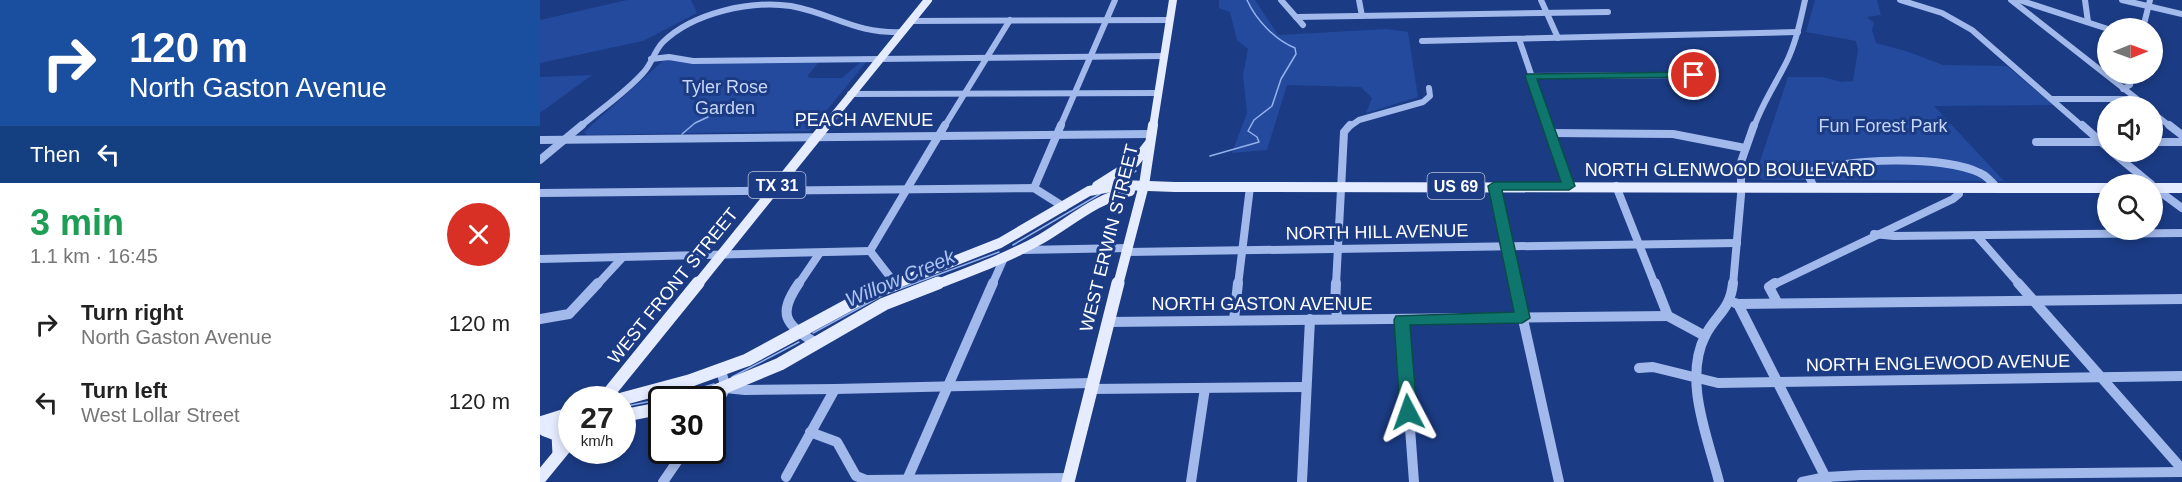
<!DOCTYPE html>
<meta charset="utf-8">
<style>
body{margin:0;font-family:Helvetica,sans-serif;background:#f2f2f2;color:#222;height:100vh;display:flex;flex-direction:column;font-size:22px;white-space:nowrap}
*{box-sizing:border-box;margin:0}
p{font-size:20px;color:#767676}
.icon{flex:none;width:33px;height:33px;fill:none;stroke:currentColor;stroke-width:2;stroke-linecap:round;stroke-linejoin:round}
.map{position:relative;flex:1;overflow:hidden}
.drawer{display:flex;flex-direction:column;background:#fff;width:540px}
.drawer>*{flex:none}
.hud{background:#1a4fa0;color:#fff;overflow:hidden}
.needle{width:39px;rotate:89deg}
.tools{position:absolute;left:1557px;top:18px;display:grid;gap:12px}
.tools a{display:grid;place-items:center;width:66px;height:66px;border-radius:50%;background:#fff;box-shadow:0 3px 9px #0003;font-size:30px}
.speed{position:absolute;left:18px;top:386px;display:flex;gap:12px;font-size:30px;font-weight:700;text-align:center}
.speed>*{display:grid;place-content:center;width:78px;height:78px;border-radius:50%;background:#fff;box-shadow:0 3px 9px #0003;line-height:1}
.speed small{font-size:15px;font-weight:400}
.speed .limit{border:3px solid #111;border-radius:9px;background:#fff;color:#111}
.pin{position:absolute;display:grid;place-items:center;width:51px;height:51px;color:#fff;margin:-26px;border:3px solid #fff;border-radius:50%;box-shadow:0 2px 6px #0007}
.me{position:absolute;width:66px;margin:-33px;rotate:356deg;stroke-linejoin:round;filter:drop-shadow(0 0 4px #0008)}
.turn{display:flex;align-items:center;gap:21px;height:126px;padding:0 30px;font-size:27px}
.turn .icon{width:78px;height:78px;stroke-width:2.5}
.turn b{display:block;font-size:42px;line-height:51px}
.then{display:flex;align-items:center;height:57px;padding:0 30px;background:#0003;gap:12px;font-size:22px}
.round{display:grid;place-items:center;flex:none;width:63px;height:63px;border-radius:32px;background:#f2f2f2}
.overview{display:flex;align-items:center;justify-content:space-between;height:102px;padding:0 30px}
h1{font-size:36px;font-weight:600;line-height:45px;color:#1e9e55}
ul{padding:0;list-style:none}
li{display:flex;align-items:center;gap:18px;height:78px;padding:0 30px}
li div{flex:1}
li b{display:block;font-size:22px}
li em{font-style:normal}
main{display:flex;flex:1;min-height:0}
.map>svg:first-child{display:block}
.green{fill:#244a9d}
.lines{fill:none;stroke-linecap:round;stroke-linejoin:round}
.stream{stroke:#95b2ed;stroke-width:1.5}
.minor-far2{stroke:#a2b9eb;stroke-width:6}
.minor-far1{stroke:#a2b9eb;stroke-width:8}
.minor{stroke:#a2b9eb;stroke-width:10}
.major-far2{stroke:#e6ecff;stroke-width:8}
.major-far1{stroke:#e6ecff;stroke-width:10}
.major{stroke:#e6ecff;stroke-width:13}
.route{fill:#0f766e;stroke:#0a4d48;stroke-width:1.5}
.labels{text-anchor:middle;stroke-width:6;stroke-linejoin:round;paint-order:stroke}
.shield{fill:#1b3b84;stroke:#bbc4da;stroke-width:1.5}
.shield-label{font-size:16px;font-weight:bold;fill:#fff}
.park-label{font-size:18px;fill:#c6d6f8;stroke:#1b3b84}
.street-label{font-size:18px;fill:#fff;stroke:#1b3b84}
.water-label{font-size:20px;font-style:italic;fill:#adc3f2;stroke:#1b3b84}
</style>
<main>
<section class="drawer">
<div class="hud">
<div class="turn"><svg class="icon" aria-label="right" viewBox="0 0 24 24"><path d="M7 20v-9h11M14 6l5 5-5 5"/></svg><div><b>120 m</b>North Gaston Avenue</div></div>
<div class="then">Then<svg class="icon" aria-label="left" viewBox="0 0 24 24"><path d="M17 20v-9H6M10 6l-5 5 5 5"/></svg></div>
</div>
<div class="overview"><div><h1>3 min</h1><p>1.1 km · 16:45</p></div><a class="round" style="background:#d93025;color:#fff"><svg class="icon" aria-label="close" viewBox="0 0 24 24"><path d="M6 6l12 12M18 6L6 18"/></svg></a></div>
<ul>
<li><svg class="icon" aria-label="right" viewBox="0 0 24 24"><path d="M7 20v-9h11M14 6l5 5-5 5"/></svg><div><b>Turn right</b><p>North Gaston Avenue</p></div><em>120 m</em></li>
<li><svg class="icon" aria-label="left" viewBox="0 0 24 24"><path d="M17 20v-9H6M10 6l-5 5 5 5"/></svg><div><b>Turn left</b><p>West Lollar Street</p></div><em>120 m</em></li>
</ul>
</section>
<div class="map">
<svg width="1642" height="482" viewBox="0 0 1642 482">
<rect width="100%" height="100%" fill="#1b3b84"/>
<g class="green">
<polygon points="87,0 151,0 157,13 103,41 0,63 0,20"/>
<polygon points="679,0 715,0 738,35 846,29 868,32 878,97 826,113 832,98 821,87 747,85 727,150 692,153 707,113 703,75 708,49 697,40 690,12 679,8"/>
<polygon points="1275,0 1337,0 1341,15 1327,17 1334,23 1332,30 1336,43 1366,51 1403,65 1467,66 1513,105 1394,106 1464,181 1223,180 1216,173 1248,77 1283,77 1301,82 1313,81 1318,50 1316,41 1266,32"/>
<polygon points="125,59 280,61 268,75 268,77 272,78 302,78 323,60 327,61 270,131 47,135 44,132"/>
<polygon points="52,75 0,113 0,77"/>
</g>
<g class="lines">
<g class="stream">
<polyline points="142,134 155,123 168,117"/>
<path d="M670,156L719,142L717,137L708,131L714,120L732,106L741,79L756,54L755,48C735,40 716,20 707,0"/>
<polyline points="581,180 596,171"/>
<polyline points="473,245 560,194"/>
<polyline points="273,333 343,295 459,252"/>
<polyline points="192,377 259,342"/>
<polyline points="122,399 174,384"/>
<polyline points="82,407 122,399"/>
</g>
<g class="minor-far2">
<polyline points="741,0 763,25"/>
<polyline points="819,0 822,16"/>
<polyline points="1001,0 1018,38"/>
<polyline points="1360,0 1402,13 1432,30 1543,127"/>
<polyline points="1471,0 1606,106"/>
<polyline points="1479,0 1568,29"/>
<polyline points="1545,0 1548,22"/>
<polyline points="1582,0 1642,14"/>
<polyline points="756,17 1068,12"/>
<polyline points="371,21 629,20"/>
<polyline points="1603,28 1610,0"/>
<polyline points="979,39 1009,127"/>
<polyline points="882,41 1258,32"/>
<polyline points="111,59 129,57 153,61 624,56"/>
<polyline points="990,76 1154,75"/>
<polyline points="1583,89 1590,85 1593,74"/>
<polyline points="310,94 618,93"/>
<polyline points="1512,99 1595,99"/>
<polyline points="1612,112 1631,127"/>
<path d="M40,127C61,109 85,93 103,73C112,64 114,51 123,42C153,13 210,0 251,6C294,14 315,34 362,32"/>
<polyline points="404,127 470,20"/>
<polyline points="520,127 575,0"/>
<polyline points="809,127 819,120 883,102 890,96 889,88"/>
<path d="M1214,127C1222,104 1235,85 1246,63C1256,43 1260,22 1265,0"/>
</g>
<g class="minor-far1">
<polyline points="1008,125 1029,186"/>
<polyline points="1542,125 1568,148"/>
<polyline points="1629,125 1642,135"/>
<polyline points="1010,133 1133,134 1205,148"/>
<polyline points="0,140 612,134"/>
<polyline points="1496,142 1561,142"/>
<polyline points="1612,142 1642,142"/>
<polyline points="1572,152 1611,184"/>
<polyline points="0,160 42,125"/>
<polyline points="954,186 976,285"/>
<polyline points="1076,186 1115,285"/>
<path d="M1274,187L1267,173C1304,158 1403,155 1440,173C1447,176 1452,182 1457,188"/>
<polyline points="494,188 521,125"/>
<polyline points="1615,188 1642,208"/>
<polyline points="0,193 494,188 524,207"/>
<polyline points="1334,234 1354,236 1642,233"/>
<polyline points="1437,236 1480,285"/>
<polyline points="483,250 588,248"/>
<polyline points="587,252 1197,243"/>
<polyline points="0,259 330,251"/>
<polyline points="354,282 330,251 405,125"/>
<polyline points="57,285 82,258"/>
<polyline points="258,285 279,254"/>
<polyline points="452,285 464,258"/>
<polyline points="698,285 710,187"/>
<polyline points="796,285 804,132 810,125"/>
<polyline points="1193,285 1201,195 1201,162 1214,125"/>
<polyline points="1233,285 1413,199 1419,194 1417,187"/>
</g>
<g class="minor">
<path d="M259,283C237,315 245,324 276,343"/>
<polyline points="796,283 795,307 798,319"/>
<polyline points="975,283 1019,482"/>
<polyline points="1115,283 1128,316 1165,336"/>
<polyline points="1235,283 1229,287 1237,302"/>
<polyline points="1478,283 1642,469"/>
<polyline points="1195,303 1198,304 1287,480"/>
<polyline points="1198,304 1642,299"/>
<polyline points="0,319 29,314 58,283"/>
<polyline points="694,320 698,283"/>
<polyline points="862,320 874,482"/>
<polyline points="568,322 1128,316"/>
<polyline points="1099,368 1113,367 1178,383 1642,376"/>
<polyline points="186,388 205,390 295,389 551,383"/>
<polyline points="550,389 766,387"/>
<polyline points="172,410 186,388 181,371"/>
<polyline points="270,432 297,442 316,476 326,480 529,478"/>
<polyline points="246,477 295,389"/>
<polyline points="123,482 145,450"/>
<polyline points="366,482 453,283"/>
<polyline points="651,482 665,388"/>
<polyline points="762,482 770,319"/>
<path d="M1179,482C1168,438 1143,380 1165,336C1176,314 1190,311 1193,283"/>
<polyline points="1262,482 1286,477 1321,475 1642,472"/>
</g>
<g class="major-far2">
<polyline points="285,127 388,0"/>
<polyline points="613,127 633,0"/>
</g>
<g class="major-far1">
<polyline points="557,186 595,162 609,144"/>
<polyline points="1612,188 1642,188"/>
<polyline points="157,285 286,125"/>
<polyline points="353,285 460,243 549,191 581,185 635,187 1568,188"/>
<path d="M395,285C431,271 467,258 501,239C530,222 557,198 590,191"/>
<polyline points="578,285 604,185 613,125"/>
</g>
<g class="major">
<polyline points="64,399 158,283"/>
<polyline points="82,399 149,381 207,360 329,294 357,283"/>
<polyline points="156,399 240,364 344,304 398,283"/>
<polyline points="82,416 122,408"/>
<polyline points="0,423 32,413"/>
<polyline points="5,430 18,435 19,454"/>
<polyline points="6,430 32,424"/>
<polyline points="0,478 32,439"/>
<polyline points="528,482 578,283"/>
</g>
</g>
<polygon class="route" points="1154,72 1160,75 1158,77 997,79 1035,186 1029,190 962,190 990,318 982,323 870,325 877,412 874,417 868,419 863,417 860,412 854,320 856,316 974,312 948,186 954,182 1021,182 985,76 987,74"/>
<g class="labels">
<g class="shield">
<rect x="208.5" y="172" width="57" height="26" rx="4.5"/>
<rect x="887.5" y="173" width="57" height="26" rx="4.5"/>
</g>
<g class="shield-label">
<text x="237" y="191">TX 31</text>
<text x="916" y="192">US 69</text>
</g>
<g class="park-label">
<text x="185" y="93">Tyler Rose<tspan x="185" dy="21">Garden</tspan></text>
<text x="1343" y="132">Fun Forest Park</text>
</g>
<g class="street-label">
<text x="324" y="126">PEACH AVENUE</text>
<text x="1190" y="176">NORTH GLENWOOD BOULEVARD</text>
<text transform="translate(837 232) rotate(-1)" y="6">NORTH HILL AVENUE</text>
<text transform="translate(569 238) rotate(-76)" y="6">WEST ERWIN STREET</text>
<text transform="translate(133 286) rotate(-51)" y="6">WEST FRONT STREET</text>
<text x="722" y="310">NORTH GASTON AVENUE</text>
<text transform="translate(1398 363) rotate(-1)" y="6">NORTH ENGLEWOOD AVENUE</text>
</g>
<g class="water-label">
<text transform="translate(360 278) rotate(-23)" y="7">Willow Creek</text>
</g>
</g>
</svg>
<div class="tools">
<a><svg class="needle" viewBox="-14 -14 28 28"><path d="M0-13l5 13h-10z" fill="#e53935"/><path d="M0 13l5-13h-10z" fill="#767676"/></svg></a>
<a><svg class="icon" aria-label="sound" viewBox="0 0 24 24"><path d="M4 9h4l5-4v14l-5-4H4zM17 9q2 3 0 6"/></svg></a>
<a><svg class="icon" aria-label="search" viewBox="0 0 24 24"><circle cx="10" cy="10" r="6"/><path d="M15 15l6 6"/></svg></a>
</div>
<div class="speed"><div>27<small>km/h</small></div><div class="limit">30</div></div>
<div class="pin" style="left:1154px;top:75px;background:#d93025"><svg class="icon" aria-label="arrive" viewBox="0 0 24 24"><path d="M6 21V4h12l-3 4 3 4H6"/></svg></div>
<svg class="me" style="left:868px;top:412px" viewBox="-20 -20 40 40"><path d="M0-17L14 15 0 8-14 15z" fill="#0f766e" stroke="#fff" stroke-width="4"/></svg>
</div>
</main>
